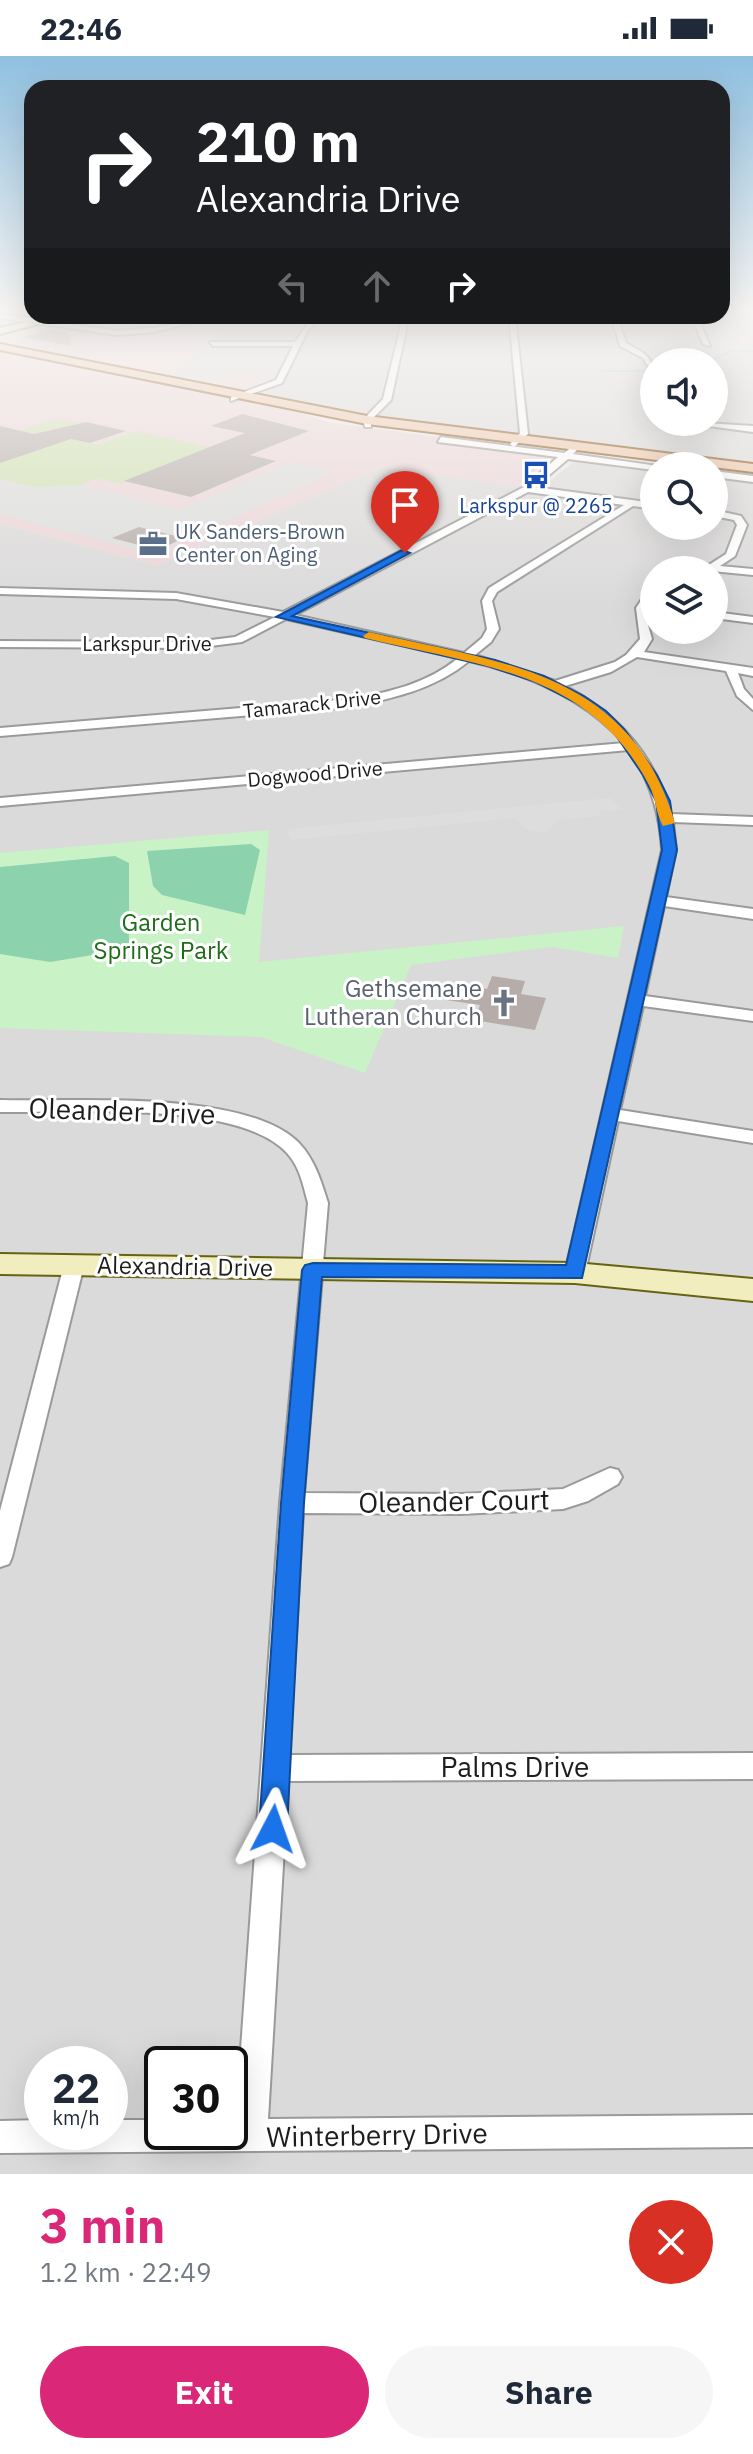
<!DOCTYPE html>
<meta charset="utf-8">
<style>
body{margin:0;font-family:"IBM Plex Sans",sans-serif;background:#f6f6f7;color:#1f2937;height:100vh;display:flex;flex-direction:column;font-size:30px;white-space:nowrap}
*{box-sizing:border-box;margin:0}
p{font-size:26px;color:#747a83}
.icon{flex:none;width:44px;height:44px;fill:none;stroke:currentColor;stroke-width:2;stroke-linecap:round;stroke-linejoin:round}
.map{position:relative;height:2118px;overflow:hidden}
.drawer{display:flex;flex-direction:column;background:#fff;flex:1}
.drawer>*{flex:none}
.banner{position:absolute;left:24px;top:24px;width:706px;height:244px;border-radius:24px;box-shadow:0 8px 32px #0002;background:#202124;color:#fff;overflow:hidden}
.fabs{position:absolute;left:640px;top:292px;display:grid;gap:16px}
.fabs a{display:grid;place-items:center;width:88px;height:88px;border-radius:50%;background:#fff;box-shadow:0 8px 32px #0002;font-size:40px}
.speed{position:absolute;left:24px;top:1990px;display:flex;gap:16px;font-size:40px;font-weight:700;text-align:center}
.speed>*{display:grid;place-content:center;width:104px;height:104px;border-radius:50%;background:#fff;box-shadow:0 8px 32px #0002;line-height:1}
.speed small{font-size:20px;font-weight:400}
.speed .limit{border:4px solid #111;border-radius:12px;background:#fff;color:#111}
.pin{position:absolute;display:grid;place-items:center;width:68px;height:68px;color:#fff;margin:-82px -34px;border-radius:50% 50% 50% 0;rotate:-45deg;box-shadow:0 0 8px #0007}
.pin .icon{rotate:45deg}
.me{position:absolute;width:88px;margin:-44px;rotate:4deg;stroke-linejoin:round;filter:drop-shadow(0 0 6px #0008)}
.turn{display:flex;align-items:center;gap:28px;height:168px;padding:0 40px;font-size:36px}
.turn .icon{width:104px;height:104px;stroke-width:2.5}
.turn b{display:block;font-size:56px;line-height:68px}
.lanes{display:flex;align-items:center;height:76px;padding:0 40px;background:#0003;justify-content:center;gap:40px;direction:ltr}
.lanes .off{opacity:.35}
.round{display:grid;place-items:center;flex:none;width:84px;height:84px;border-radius:42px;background:#f6f6f7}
.overview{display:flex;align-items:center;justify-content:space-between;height:136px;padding:0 40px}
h1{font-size:48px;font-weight:700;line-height:60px;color:#db2777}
.button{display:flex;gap:16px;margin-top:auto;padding:16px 40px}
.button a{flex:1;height:92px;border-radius:48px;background:#db2777;color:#fff;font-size:32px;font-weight:700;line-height:92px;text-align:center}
.button a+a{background:#f6f6f7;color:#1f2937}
.status{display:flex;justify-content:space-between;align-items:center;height:56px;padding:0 40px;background:#fff;direction:ltr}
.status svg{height:22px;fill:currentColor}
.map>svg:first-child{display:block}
.residential{fill:#dbdada;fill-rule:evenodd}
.commercial{fill:#ecd5d8}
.grass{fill:#cfe1b0}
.park{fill:#c9f2c6}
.pitch{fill:#8cd2ad}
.parking{fill:#ddd}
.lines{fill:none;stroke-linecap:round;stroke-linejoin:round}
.stream{stroke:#aad1d5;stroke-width:2}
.building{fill:#b6adaa}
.street-casing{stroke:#9a9a9a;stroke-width:4}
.secondary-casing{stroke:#666312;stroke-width:4}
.primary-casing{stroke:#844f13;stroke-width:4}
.street{fill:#fff;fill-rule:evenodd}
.secondary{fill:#f1edbe;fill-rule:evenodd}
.primary{fill:#f0c6a7;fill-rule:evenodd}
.route{fill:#1a73e8;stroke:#114b97;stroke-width:2}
.slow{fill:#f59e0b}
.labels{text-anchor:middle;stroke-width:6;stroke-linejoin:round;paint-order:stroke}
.far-transit-label{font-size:20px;fill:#164399;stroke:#fff}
.far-service-label{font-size:20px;fill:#4e5e75;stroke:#fff;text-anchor:start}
.far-street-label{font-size:20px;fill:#1d1d1d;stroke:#fff}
.park-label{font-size:24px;fill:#1e6d19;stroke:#fff}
.worship-label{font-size:24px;fill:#5b616d;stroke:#fff;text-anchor:end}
.street-label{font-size:24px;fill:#1d1d1d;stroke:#fff}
.near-street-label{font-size:28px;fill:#1d1d1d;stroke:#fff}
</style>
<div class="status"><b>22:46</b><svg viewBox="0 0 49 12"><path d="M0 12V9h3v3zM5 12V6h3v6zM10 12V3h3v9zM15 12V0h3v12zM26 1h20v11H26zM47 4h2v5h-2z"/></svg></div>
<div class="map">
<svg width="753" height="2118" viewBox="0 0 753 2118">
<rect width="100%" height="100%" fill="#ede9e4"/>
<g class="residential">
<path d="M0,254H32V260H722V254H753V412L426,372L164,324L219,279L170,271L124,277L0,274ZM654,306H714V366H654Z"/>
<path d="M582,399L672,410H654V470H714V415L753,420V2118H0V468L157,509L381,411L541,432ZM654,514H714V574H654ZM42,2008H110V2076H42ZM162,2008H230V2076H162Z"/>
</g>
<polygon class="commercial" points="39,265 108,276 170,271 220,279 165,323 197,330 229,318 277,327 246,339 331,367 557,396 517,431 381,411 157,509 0,468 0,274"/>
<polygon class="grass" points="53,364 82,366 43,376 97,389 137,375 212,392 120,428 97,422 80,429 33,431 0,423 0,381"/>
<polygon class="park" points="269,774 259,906 624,870 618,902 552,891 411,909 365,1017 261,981 0,972 0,797"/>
<g class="pitch">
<polygon points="251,788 260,794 245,859 162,839 153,830 147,795"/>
<polygon points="115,800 129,807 129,893 50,906 0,898 0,811"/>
</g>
<g class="parking">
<polygon points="289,407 334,416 154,498 0,458 0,423 33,431 80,429 180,454"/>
<polygon points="610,742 623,754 599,754 601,760 558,764 544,777 525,773 515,762 291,784 286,773"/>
</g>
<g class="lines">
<g class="stream">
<polyline points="708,306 732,295 753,295"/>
<polyline points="602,315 646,315"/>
</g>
</g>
<g class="building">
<polygon points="52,273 68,276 71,290 23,281"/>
<polygon points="242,358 309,375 250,399 276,405 191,441 124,425 245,377 211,370"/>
<polygon points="86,366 126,375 90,387 71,383 0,407 0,370 34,378"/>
<polygon points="139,471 184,482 158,494 112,482"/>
<polygon points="492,920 525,925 521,938 546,942 535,974 474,964 480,949 446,944 453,927 487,933"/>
</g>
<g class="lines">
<defs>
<g id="street">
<polygon points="0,258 117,275 154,272 218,260 154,276 117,279 0,262"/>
<polygon points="313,260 320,260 307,276 282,327 231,345 231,341 276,324 293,290 213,290 210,286 295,286"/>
<polygon points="399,260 405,260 406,274 391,344 371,364 371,371 365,371 363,364 383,343 400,274"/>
<polygon points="509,260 515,260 528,378 514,391 510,388 520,377"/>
<path d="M611,260H617L626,287C642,296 654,300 654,320L643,302L620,290Z"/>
<polygon points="691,260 697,260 710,290 703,288"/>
<polygon points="689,366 753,370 753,376 693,368"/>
<path d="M441,381L564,397L577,387L581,390L573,398L658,410H654V414L568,403L535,431L654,447V453L633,450L497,536L492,545L499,573L491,586L475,599L555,625L615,606L626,599L640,583L636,552L644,540L654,534V542C641,554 648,568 652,583L644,596L753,612V620L738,617L744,633L753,643V654L737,640L726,615L637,601L611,616L565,630C618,658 655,699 671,758L753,761V769L673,766L676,794L666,841L753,853V863L664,850L645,940L753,955V965L643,950L620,1054L753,1075V1087L618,1065L585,1217L582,1222H568L565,1217L662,794C660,758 650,724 629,694L0,750V742L624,687C583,641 527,618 469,605C435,633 394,642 351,651L0,680V672L351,643C389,636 427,628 458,602L286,563L242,586L195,592L0,591V585L195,586L235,581L275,561L176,543L0,538V532L176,537L283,556L524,431L558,401L438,386ZM528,436L624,449L489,532L482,545L487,573L482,582L464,597L295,559Z"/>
<polygon points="714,415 753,420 753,426 714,421"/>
<polygon points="714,454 741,460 747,469 735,500 720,510 753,513 753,519 701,514 726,498 737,469 734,464 714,460"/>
<polygon points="714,556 753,561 753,567 714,562"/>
<path d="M0,1044C75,1046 245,1033 299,1087C315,1104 321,1125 328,1147L304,1437L461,1438L563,1433L610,1412L618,1414L622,1421L618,1428L588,1445L563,1453L461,1458L303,1457L289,1699L753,1697V1723L288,1725L268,2063L753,2059V2091L0,2097V2065L42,2064V2076H110V2064H162V2076H230V2063H236L280,1447L308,1147C303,1129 300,1111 287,1097C239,1044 70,1057 0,1056Z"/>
<polygon points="74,1202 81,1204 84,1209 12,1501 9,1508 0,1511 0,1455 64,1209 67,1204"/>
</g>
<g id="secondary">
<polygon points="51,260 68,260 0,278 0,272"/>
<polygon points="0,1198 575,1207 753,1223 753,1245 575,1227 0,1218"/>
</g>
<polygon id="primary" points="0,288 367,360 753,408 753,416 367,368 0,294"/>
</defs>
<use href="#street" class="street-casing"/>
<use href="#secondary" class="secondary-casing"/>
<use href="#primary" class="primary-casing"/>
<use href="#street" class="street"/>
<use href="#secondary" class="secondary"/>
<use href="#primary" class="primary"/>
</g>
<linearGradient id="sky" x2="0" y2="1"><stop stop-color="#8fc0e0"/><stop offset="0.46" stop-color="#f7f5f3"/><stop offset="1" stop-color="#f7f5f3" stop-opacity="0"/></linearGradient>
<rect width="753" height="551" fill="url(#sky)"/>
<polygon class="route" points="402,494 410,497 292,560 495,604 544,620 584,640 606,655 624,673 657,719 670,745 677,794 582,1222 322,1221 304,1447 287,1773 283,1783 273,1787 263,1783 259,1773 281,1447 302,1214 305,1209 313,1207 566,1209 662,794 656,745 643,719 615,678 597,660 575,646 536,626 488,610 276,561"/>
<path class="slow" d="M369,576C502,607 630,615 675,767L663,770C656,758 656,742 649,729C589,614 478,610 365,582L363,580Z"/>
<defs>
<symbol id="bus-bare" viewBox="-9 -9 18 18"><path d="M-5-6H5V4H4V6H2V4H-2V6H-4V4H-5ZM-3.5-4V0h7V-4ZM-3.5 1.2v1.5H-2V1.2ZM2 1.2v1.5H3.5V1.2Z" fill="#1a4fb4" stroke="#fff" stroke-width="2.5" paint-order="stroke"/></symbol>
<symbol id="office-bare" viewBox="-9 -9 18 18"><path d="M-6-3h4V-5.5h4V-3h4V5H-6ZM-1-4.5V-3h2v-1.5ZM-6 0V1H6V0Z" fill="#5c6f8a" stroke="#fff" stroke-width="2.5" paint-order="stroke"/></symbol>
<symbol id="church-bare" viewBox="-9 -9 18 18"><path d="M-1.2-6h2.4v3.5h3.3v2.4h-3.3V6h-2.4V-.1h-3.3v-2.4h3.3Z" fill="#6b7280" stroke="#fff" stroke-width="2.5" paint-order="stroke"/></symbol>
</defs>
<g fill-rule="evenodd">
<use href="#bus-bare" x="516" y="399" width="40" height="40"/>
<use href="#office-bare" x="133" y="468" width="40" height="40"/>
<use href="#church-bare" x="484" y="927" width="40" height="40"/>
</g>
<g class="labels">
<g class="far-transit-label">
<text x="536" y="457">Larkspur @ 2265</text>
</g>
<g class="far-service-label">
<text x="175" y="483">UK Sanders-Brown<tspan x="175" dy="23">Center on Aging</tspan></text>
</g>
<g class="far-street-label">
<text x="147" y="595">Larkspur Drive</text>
<text transform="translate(312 648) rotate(-6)" y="7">Tamarack Drive</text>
<text transform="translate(315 718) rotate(-5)" y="7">Dogwood Drive</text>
</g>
<g class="park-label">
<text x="161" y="875">Garden<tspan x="161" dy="28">Springs Park</tspan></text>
</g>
<g class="worship-label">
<text x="482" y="941">Gethsemane<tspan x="482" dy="28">Lutheran Church</tspan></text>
</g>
<g class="street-label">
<text transform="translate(185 1211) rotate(1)" y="8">Alexandria Drive</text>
</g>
<g class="near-street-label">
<text transform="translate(122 1055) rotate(2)" y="10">Oleander Drive</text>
<text transform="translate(454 1445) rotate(-1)" y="10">Oleander Court</text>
<text x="515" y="1721">Palms Drive</text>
<text transform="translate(377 2079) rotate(-1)" y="10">Winterberry Drive</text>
</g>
</g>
</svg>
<div class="fabs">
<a><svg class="icon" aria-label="sound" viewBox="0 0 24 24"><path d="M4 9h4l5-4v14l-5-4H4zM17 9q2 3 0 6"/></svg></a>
<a><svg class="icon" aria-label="search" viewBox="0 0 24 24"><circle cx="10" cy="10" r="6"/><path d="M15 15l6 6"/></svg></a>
<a><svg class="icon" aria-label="layers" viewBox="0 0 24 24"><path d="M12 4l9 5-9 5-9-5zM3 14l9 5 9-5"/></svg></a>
</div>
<div class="speed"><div>22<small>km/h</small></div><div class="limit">30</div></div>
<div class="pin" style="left:405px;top:497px;background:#d93025"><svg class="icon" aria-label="arrive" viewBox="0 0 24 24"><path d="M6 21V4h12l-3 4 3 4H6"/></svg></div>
<svg class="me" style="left:273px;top:1773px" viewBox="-20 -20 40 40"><path d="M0-17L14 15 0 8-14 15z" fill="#1a73e8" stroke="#fff" stroke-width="4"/></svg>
<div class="banner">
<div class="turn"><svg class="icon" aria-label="right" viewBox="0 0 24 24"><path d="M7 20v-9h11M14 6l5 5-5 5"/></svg><div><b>210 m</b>Alexandria Drive</div></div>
<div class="lanes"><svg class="icon off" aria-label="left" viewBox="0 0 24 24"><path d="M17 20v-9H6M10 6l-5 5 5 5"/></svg><svg class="icon off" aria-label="ahead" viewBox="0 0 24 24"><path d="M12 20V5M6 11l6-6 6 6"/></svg><svg class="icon" aria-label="right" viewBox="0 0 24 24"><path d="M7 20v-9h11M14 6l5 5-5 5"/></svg></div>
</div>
</div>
<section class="drawer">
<div class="overview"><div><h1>3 min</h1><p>1.2 km · 22:49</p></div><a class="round" style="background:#d93025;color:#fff"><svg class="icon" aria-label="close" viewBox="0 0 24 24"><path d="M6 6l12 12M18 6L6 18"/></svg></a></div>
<div class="button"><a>Exit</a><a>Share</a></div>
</section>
